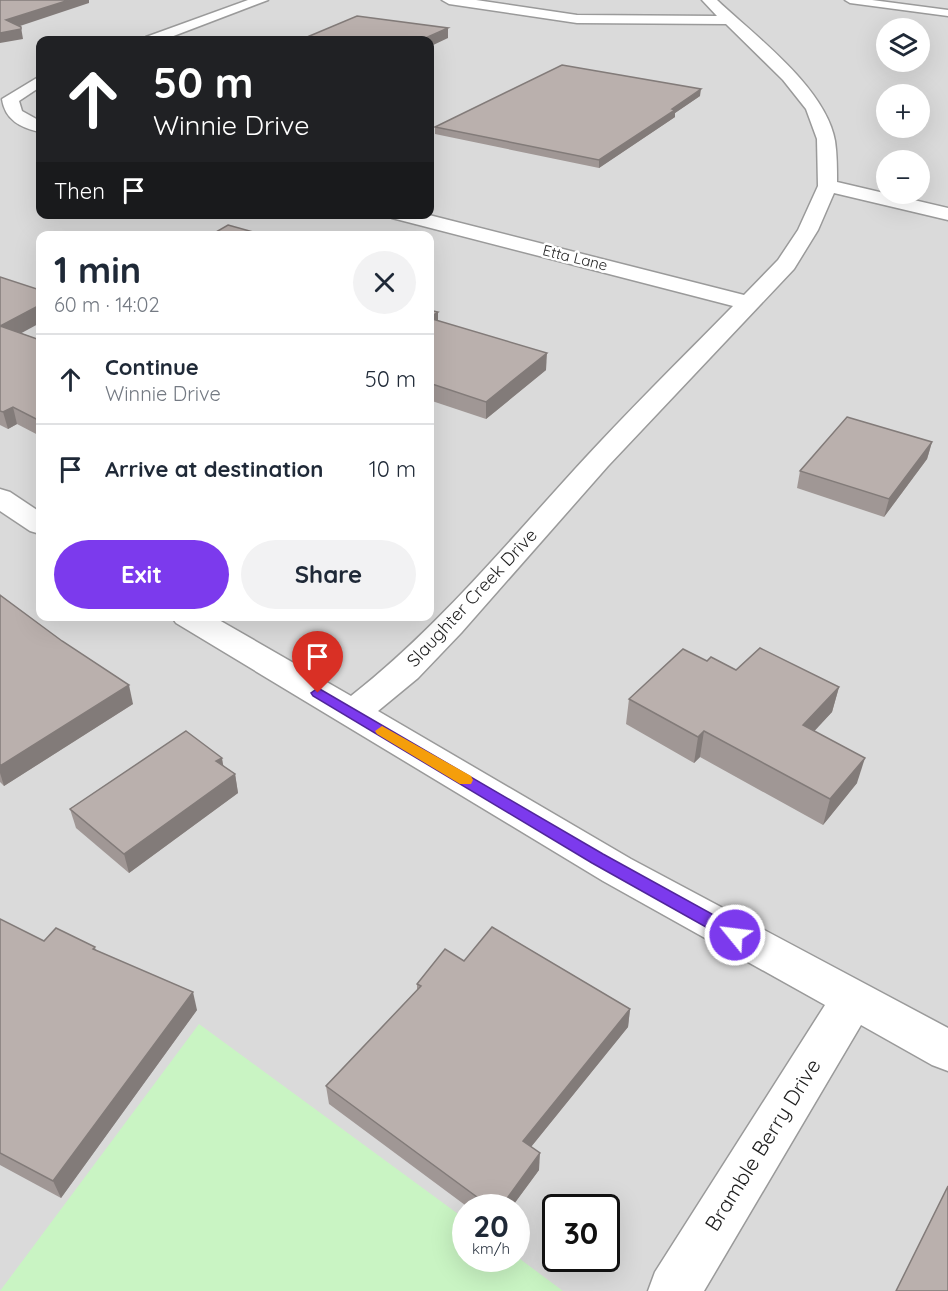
<!DOCTYPE html>
<meta charset="utf-8">
<style>
body{margin:0;font-family:Quicksand,sans-serif;background:#f2f2f3;color:#1f2937;height:100vh;display:flex;flex-direction:column;font-size:22px;white-space:nowrap}
*{box-sizing:border-box;margin:0}
p{font-size:20px;color:#747a83}
.icon{flex:none;width:33px;height:33px;fill:none;stroke:currentColor;stroke-width:2;stroke-linecap:round;stroke-linejoin:round}
.map{position:relative;flex:1;overflow:hidden}
.side{position:absolute;left:36px;top:231px;width:398px;height:390px;display:flex;flex-direction:column;background:#fff;border-radius:12px;box-shadow:0 6px 24px #0002}
.side>*{flex:none}
.top-card{position:absolute;left:36px;top:36px;width:398px;height:183px;border-radius:12px;box-shadow:0 6px 24px #0002;background:#202124;color:#fff;overflow:hidden}
.buttons{position:absolute;left:876px;top:18px;display:grid;gap:12px}
.buttons a{display:grid;place-items:center;width:54px;height:54px;border-radius:50%;background:#fff;box-shadow:0 6px 24px #0002;font-size:30px}
.speed{position:absolute;left:452px;top:1194px;display:flex;gap:12px;font-size:30px;font-weight:700;text-align:center}
.speed>*{display:grid;place-content:center;width:78px;height:78px;border-radius:50%;background:#fff;box-shadow:0 6px 24px #0002;line-height:1}
.speed small{font-size:15px;font-weight:400}
.speed .limit{border:3px solid #111;border-radius:9px;background:#fff;color:#111}
.pin{position:absolute;display:grid;place-items:center;width:51px;height:51px;color:#fff;margin:-62px -26px;border-radius:50% 50% 50% 0;rotate:-45deg;box-shadow:0 0 6px #0007}
.pin .icon{rotate:45deg}
.me{position:absolute;width:66px;margin:-33px;rotate:299deg;stroke-linejoin:round;filter:drop-shadow(0 0 4px #0008)}
.turn{display:flex;align-items:center;gap:21px;height:126px;padding:0 18px;font-size:27px}
.turn .icon{width:78px;height:78px;stroke-width:2.5}
.turn b{display:block;font-size:42px;line-height:51px}
.then{display:flex;align-items:center;height:57px;padding:0 18px;background:#0003;gap:12px;font-size:22px}
.round{display:grid;place-items:center;flex:none;width:63px;height:63px;border-radius:32px;background:#f2f2f3}
.head{display:flex;align-items:center;justify-content:space-between;height:102px;padding:0 18px}
h1{font-size:36px;font-weight:700;line-height:45px}
.button{display:flex;gap:12px;margin-top:auto;padding:12px 18px}
.button a{flex:1;height:69px;border-radius:36px;background:#7c3aed;color:#fff;font-size:24px;font-weight:700;line-height:69px;text-align:center}
.button a+a{background:#f2f2f3;color:#1f2937}
ul{padding:0;list-style:none}
li{display:flex;align-items:center;gap:18px;height:90px;padding:0 18px;border-top:2px solid #e0e1e3}
li div{flex:1}
li b{display:block;font-size:22px}
li em{font-style:normal}
.map>svg:first-child{display:block}
.residential{fill:#dadada;fill-rule:evenodd}
.park{fill:#c9f4c3}
.lines{fill:none;stroke-linecap:round;stroke-linejoin:round}
.service-casing{stroke:#9a9a9a;stroke-width:3}
.minor-casing{stroke:#9a9a9a;stroke-width:3}
.service{fill:#fff;fill-rule:evenodd}
.minor{fill:#fff;fill-rule:evenodd}
.wall{fill:#a09795}
.shaded-wall{fill:#827b79}
.building{fill:#bab0ad;stroke:#827b79;stroke-width:1.5}
.route{fill:#7c3aed;stroke:#51269a;stroke-width:1.5}
.slow{fill:#f59e0b}
.labels{text-anchor:middle;stroke-width:5;stroke-linejoin:round;paint-order:stroke}
.far-street-label{font-size:15px;fill:#1d1d1d;stroke:#fff}
.street-label{font-size:18px;fill:#1d1d1d;stroke:#fff}
.near-street-label{font-size:21px;fill:#1d1d1d;stroke:#fff}
</style>
<div class="map">
<svg width="948" height="1291" viewBox="0 0 948 1291">
<rect width="100%" height="100%" fill="#ede8e3"/>
<path class="residential" d="M0,0H948V1291H0ZM886,28H920V62H886ZM40,40H429V214H40ZM886,94H920V128H886ZM886,160H920V194H886ZM40,236H429V616H40ZM465,1208H516V1258H465ZM555,1208H606V1258H555Z"/>
<polygon class="park" points="199,1024 465,1219 465,1258 516,1258 516,1256 563,1291 0,1291"/>
<g class="lines">
<defs>
<polygon id="service" points="845,0 872,0 948,10 948,16 850,3"/>
<g id="minor">
<polygon points="248,0 268,0 163,40 144,40 146,37"/>
<path d="M442,0H476L577,15L717,16L702,0H717C754,35 826,88 835,141C837,154 837,169 837,182L948,208V220L834,193L818,230L794,269L608,466L461,633L418,678L378,711L631,859L948,1028V1071L932,1065L861,1025L704,1291H648L655,1272L825,1005L603,881L176,623L171,616H212L351,696C435,630 503,548 575,469C626,413 680,360 733,306L392,218L389,214H425L744,295L778,260L798,230L818,186L817,139L806,109L783,80L726,24L577,23L449,4Z"/>
<path d="M40,76V87L19,101L22,111L40,121V132C21,128 5,120 2,99Z"/>
<polygon points="0,489 10,492 40,512 40,534 30,531 0,511"/>
</g>
</defs>
<use href="#service" class="service-casing"/>
<use href="#minor" class="minor-casing"/>
<use href="#service" class="service"/>
<use href="#minor" class="minor"/>
</g>
<g class="wall">
<polygon points="700,96 675,113 675,117 599,168 435,134 435,127"/>
<polygon points="0,277 21,333 40,340 40,436 17,424 8,429 0,425"/>
<polygon points="429,310 438,312 438,321 546,370 486,419 429,400"/>
<polygon points="932,442 927,459 884,517 797,488 800,471"/>
<polygon points="0,595 133,704 4,786 0,782"/>
<polygon points="707,661 736,670 839,687 832,712 814,731 857,783 823,825 700,757 694,763 626,724 629,699"/>
<polygon points="223,766 235,774 238,793 129,873 76,828 70,809"/>
<polygon points="0,919 44,941 95,947 96,951 197,1010 61,1198 0,1165"/>
<polygon points="464,961 630,1009 628,1027 531,1147 539,1170 511,1208 469,1208 329,1104 326,1086 417,990 417,984"/>
</g>
<g class="shaded-wall">
<polygon points="69,0 89,0 89,3 8,30 6,20"/>
<polygon points="21,27 23,39 0,43 0,33"/>
<polygon points="448,28 448,38 429,47 429,40 421,40"/>
<polygon points="701,89 700,96 675,113 675,117 599,168 599,160"/>
<polygon points="40,305 40,323 5,342 0,326"/>
<polygon points="438,312 438,328 429,318"/>
<polygon points="547,353 546,370 486,419 486,402"/>
<polygon points="13,407 17,424 8,429 3,412"/>
<polygon points="932,442 927,459 884,517 889,499"/>
<polygon points="129,685 133,704 4,786 0,773 0,766"/>
<polygon points="839,687 832,712 796,751 803,725"/>
<polygon points="704,731 700,757 694,763 698,737"/>
<polygon points="222,758 225,776 216,761"/>
<polygon points="865,758 857,783 823,825 830,799"/>
<polygon points="235,774 238,793 129,873 124,854"/>
<polygon points="193,992 197,1010 61,1198 53,1181"/>
<polygon points="630,1009 628,1027 522,1158 523,1141"/>
<polygon points="540,1153 539,1170 511,1208 500,1208"/>
</g>
<g class="building">
<polygon points="0,0 69,0 6,20 21,27 21,29 0,33"/>
<polygon points="357,16 448,28 421,40 300,40"/>
<polygon points="562,65 701,89 672,109 675,110 599,160 435,127"/>
<polygon points="228,225 268,236 209,236"/>
<polygon points="0,277 40,290 40,305 0,326 40,340 40,421 13,407 3,412 0,411"/>
<polygon points="429,310 438,312 429,318 547,353 486,402 429,383"/>
<polygon points="847,417 932,442 889,499 800,471"/>
<polygon points="0,595 62,641 129,685 0,766"/>
<polygon points="760,648 839,687 803,725 865,758 830,799 704,731 698,737 629,699 683,649 707,661 711,657 736,670"/>
<polygon points="186,731 222,758 216,761 235,774 124,854 70,809"/>
<polygon points="0,919 44,941 56,928 95,947 93,949 193,992 53,1181 0,1153"/>
<polygon points="492,927 630,1009 523,1141 540,1153 500,1208 492,1208 326,1086 421,986 417,984 445,949 464,961"/>
<polygon points="948,1186 948,1291 896,1291"/>
</g>
<polygon class="route" points="318,688 603,854 741,930 744,935 741,940 729,940 592,863 313,696 311,693"/>
<polygon class="slow" points="382,726 471,776 473,780 471,784 460,784 377,734 375,731"/>
<g class="labels">
<g class="far-street-label">
<text transform="translate(575 258) rotate(14)" y="5">Etta Lane</text>
</g>
<g class="street-label">
<text transform="translate(472 598) rotate(-47)" y="6">Slaughter Creek Drive</text>
</g>
<g class="near-street-label">
<text transform="translate(763 1145) rotate(-58)" y="7">Bramble Berry Drive</text>
</g>
</g>
</svg>
<div class="buttons">
<a><svg class="icon" aria-label="layers" viewBox="0 0 24 24"><path d="M12 4l9 5-9 5-9-5zM3 14l9 5 9-5"/></svg></a>
<a>+</a>
<a>−</a>
</div>
<div class="speed"><div>20<small>km/h</small></div><div class="limit">30</div></div>
<div class="pin" style="left:318px;top:693px;background:#d93025"><svg class="icon" aria-label="arrive" viewBox="0 0 24 24"><path d="M6 21V4h12l-3 4 3 4H6"/></svg></div>
<svg class="me" style="left:735px;top:935px" viewBox="-20 -20 40 40"><circle r="17" fill="#7c3aed" stroke="#fff" stroke-width="3"/><path d="M0-11L8 9 0 5-8 9z" fill="#fff"/></svg>
<div class="top-card">
<div class="turn"><svg class="icon" aria-label="ahead" viewBox="0 0 24 24"><path d="M12 20V5M6 11l6-6 6 6"/></svg><div><b>50 m</b>Winnie Drive</div></div>
<div class="then">Then<svg class="icon" aria-label="arrive" viewBox="0 0 24 24"><path d="M6 21V4h12l-3 4 3 4H6"/></svg></div>
</div>
<section class="side">
<div class="head"><div><h1>1 min</h1><p>60 m · 14:02</p></div><a class="round"><svg class="icon" aria-label="close" viewBox="0 0 24 24"><path d="M6 6l12 12M18 6L6 18"/></svg></a></div>
<ul>
<li><svg class="icon" aria-label="ahead" viewBox="0 0 24 24"><path d="M12 20V5M6 11l6-6 6 6"/></svg><div><b>Continue</b><p>Winnie Drive</p></div><em>50 m</em></li>
<li><svg class="icon" aria-label="arrive" viewBox="0 0 24 24"><path d="M6 21V4h12l-3 4 3 4H6"/></svg><div><b>Arrive at destination</b></div><em>10 m</em></li>
</ul>
<div class="button"><a>Exit</a><a>Share</a></div>
</section>
</div>
